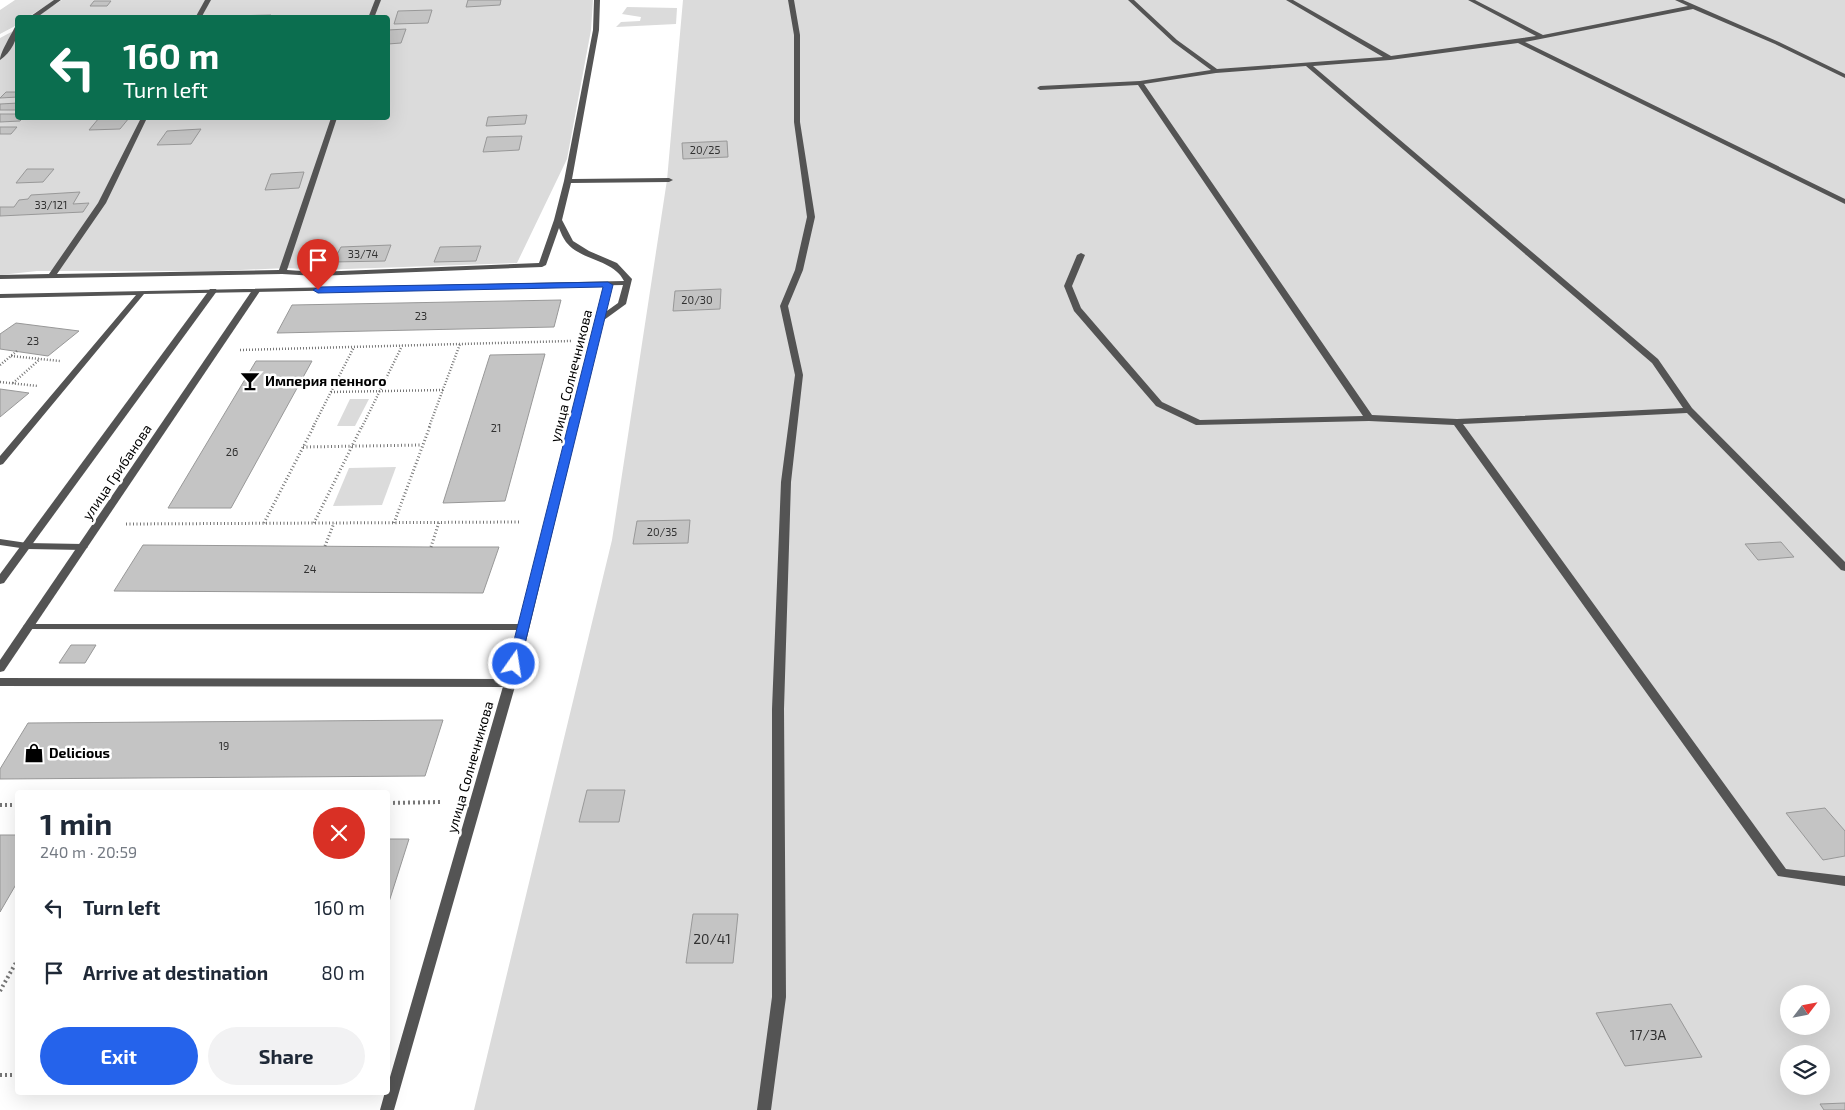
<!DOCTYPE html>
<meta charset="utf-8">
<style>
body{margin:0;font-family:"Exo 2",sans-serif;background:#f2f2f3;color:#1f2937;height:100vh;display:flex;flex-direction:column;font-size:19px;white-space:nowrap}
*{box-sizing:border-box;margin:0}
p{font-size:16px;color:#747a83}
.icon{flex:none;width:28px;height:28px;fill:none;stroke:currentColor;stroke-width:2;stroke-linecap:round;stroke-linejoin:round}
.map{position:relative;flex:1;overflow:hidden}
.sheet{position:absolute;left:15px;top:790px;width:375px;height:305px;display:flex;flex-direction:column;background:#fff;border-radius:5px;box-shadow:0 5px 20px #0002}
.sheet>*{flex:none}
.banner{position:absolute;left:15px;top:15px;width:375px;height:105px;border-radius:5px;box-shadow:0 5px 20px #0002;background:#0b6e4f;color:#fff;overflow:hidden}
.needle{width:32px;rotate:58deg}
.controls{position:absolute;left:1780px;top:985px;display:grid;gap:10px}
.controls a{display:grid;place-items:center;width:50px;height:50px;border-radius:50%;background:#fff;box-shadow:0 5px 20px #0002;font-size:25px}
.pin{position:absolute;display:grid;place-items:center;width:42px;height:42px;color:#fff;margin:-51px -21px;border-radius:50% 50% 50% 0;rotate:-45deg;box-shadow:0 0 5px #0007}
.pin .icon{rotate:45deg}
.me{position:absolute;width:55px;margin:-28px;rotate:13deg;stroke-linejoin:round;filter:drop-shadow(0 0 4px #0008)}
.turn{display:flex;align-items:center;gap:18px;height:105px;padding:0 25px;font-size:22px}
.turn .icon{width:65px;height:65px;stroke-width:2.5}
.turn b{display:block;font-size:35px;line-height:42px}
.round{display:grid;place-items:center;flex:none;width:52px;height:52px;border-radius:26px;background:#f2f2f3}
.headline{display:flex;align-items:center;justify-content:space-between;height:85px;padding:0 25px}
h1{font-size:30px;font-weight:700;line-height:38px}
.action{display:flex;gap:10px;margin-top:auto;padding:10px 25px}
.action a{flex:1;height:58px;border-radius:30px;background:#2563eb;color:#fff;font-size:20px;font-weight:700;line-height:58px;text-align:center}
.action a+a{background:#f2f2f3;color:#1f2937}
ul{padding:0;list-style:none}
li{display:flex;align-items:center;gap:15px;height:65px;padding:0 25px}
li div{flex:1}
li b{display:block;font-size:19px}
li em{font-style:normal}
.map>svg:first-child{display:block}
.green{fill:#dbdbdb;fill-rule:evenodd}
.building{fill:#c4c4c4;stroke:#989898}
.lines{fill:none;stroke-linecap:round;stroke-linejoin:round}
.path-far2{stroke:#767676;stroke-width:2.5;stroke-dasharray:1 2;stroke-linecap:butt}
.path-far1{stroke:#767676;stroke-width:3;stroke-dasharray:1 2.5;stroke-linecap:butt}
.path{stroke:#767676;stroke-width:4;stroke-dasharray:2 3;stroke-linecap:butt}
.service{fill:#545454;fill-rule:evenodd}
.minor{fill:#545454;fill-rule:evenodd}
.route{fill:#2563eb;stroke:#184099}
.labels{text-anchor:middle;stroke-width:5;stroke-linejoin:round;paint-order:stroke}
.number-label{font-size:11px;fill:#313131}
.street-label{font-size:14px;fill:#000;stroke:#fff}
.poi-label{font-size:14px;font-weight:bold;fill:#000;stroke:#fff;text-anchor:start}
.near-number-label{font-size:14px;fill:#313131}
</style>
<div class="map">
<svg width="1845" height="1110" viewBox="0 0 1845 1110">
<rect width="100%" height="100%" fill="#fff"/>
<g class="green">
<polygon points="15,0 55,0 28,17 18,18 17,25 0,34 0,10"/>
<polygon points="62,0 593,0 591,30 567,159 517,263 318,270 287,268 219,271 37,271 0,275 0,38 17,29 18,118 388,118 388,18 35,17"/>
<path d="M683,0H1845V1110H474L612,540L667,180ZM1789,994H1821V1026H1789ZM1789,1054H1821V1086H1789Z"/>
<polygon points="627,7 677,8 676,24 616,27 621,22 640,21 641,17 622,14"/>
<polygon points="350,399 369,399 355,426 337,426"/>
<polygon points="396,467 382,505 333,506 349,468"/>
</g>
<g class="building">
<polygon points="468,0 501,0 500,5 466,7"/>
<polygon points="94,1 111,1 107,6 90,6"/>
<polygon points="432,10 428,23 394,24 398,11"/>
<polygon points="271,15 270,18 231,18 232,16"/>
<polygon points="406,29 401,43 388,44 388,30"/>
<polygon points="6,92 18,92 18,97 0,98"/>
<polygon points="18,103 18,110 0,110 0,104"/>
<polygon points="0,114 18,114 18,118 23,118 20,121 0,122"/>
<polygon points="527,115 525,124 486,126 488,117"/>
<polygon points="99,118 129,118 120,129 89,130"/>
<polygon points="0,127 17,127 11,134 0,134"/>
<polygon points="201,129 191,144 157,145 167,131"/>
<polygon points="522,136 519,150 483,152 487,137"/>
<polygon points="727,141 728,157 683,159 682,143"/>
<polygon points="27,169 54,169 43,182 16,183"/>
<polygon points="304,172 299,188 265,190 271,174"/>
<polygon points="80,192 73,204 89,203 83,212 0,216 0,207 14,207 19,200 28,199 31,195"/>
<polygon points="391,245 385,261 333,262 341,247"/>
<polygon points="481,246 476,261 434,262 440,247"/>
<polygon points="721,289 720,309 673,311 675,291"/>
<polygon points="561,300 554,327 277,333 292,305"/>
<polygon points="16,323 79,331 48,356 0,349 0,334"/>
<polygon points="545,354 505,501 443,503 490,355"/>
<polygon points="256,361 312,361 231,508 168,508"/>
<polygon points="0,389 29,393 0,417"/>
<polygon points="690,520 688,543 633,544 637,521"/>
<polygon points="1781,542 1794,557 1758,560 1745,544"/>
<polygon points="143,545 431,547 499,547 483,593 114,591"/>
<polygon points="71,645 96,645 85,663 59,663"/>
<polygon points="443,720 425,776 0,779 0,769 28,723"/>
<polygon points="587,790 625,790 619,822 579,822"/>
<polygon points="1825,808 1845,831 1845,856 1823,860 1786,813"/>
<polygon points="0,835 18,835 18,881 0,912"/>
<polygon points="388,839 409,839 388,905"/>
<polygon points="693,914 738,914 733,963 686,963"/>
<polygon points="1671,1004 1702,1057 1625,1066 1596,1013"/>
<polygon points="1845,1103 1845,1110 1824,1110 1820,1104"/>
</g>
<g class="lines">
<g class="path-far2">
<polyline points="240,350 571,341"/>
<polyline points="11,356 60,361"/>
<polyline points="0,365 17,351"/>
<polyline points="0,382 38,386"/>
<polyline points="13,383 40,359"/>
<polyline points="331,392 443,390"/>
<polyline points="313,427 354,347"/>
<polyline points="362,427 402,346"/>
<polyline points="429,427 460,344"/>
</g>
<g class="path-far1">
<polyline points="303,447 422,445"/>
<polyline points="264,523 314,426"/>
<polyline points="314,523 362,426"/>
<polyline points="394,523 430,426"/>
<polyline points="126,524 521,522"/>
<polyline points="325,546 334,523"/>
<polyline points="431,547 439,522"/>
</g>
<g class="path">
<polyline points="388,803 440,802"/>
<polyline points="0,805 18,805"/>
<polyline points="0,991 18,959"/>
<polyline points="0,1075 18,1075"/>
</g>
<g class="service">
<polygon points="54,0 61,0 36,18 28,18"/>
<polygon points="205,0 211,0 201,18 195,18"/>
<polygon points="375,0 381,0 374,18 368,18"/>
<path d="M594,0H600L599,30L572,179L669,178L673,180L669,182L571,183L562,220L573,241L589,251L617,263L632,279L626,304L604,320H601L597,318L618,303L623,285L144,294L3,464L0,465V456L136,295L0,298V294L624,281C613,259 581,261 566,242C563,238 561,233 559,228L546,265L542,267L316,276L282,274L0,279V275L49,274L98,203L141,118H147L106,203L57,274L279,270L331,118H337L287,270L316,272L539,263L554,220L564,181L593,30Z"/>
<polygon points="788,0 794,0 800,35 800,122 815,217 803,270 788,306 803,375 791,482 784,709 786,997 771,1110 757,1110 772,997 772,709 781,482 795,375 780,306 795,270 807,217 794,122 794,35"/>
<path d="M1128,0H1134L1177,40L1217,69L1383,57L1286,0H1293L1391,56L1536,36L1468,0H1475L1543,35L1688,6L1675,0H1683L1779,42L1845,74V78L1843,77L1775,44L1693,9L1525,42L1845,199V204L1518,43L1390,60L1313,66L1658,359L1692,408L1845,562V571L1841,570L1687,413L1463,424L1786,869L1845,876V886L1778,876L1454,425L1369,421L1196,425L1156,406L1074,311L1064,286L1077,255L1081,253L1085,255L1072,286L1081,308L1162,402L1200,420L1363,416L1138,85L1040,90L1037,88L1040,86L1140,81L1211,70L1173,42ZM1306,66L1652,363L1683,408L1457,419L1372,415L1144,84L1216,73Z"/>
<path d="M18,25C18,39 11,53 0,60C0,53 11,35 15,27Z"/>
<polygon points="0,539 27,543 83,544 88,547 83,550 27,549 0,545"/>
<polygon points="28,624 522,624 527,627 522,630 24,629 23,627 24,625"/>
<polygon points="0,678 510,679 514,680 516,683 514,686 510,687 0,686"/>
</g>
<g class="minor">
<polygon points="605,283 608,283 612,285 516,683 394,1110 380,1110 385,1092 388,1092 388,1084 504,683"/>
<polygon points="210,289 216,289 217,291 4,583 0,584 0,574"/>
<polygon points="253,289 259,289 260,291 4,671 0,672 0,660"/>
</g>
</g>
<polygon class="route" points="608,282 613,285 520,664 514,668 508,664 603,287 318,293 313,290 318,287"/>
<defs>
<symbol id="bar-bare" viewBox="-9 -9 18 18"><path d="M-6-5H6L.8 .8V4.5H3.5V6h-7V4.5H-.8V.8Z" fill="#000" stroke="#fff" stroke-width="2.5" paint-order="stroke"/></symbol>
<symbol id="shop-bare" viewBox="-9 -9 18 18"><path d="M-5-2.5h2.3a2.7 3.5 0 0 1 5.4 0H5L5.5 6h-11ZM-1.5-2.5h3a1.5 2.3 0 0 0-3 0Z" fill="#000" stroke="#fff" stroke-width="2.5" paint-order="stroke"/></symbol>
</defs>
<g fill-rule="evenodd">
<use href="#bar-bare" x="236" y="367" width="28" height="28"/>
<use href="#shop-bare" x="20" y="739" width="28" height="28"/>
</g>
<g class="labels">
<g class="number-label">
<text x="705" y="154">20/25</text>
<text x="51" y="209">33/121</text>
<text x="363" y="258">33/74</text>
<text x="697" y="304">20/30</text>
<text x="421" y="320">23</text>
<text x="33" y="345">23</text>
<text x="496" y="432">21</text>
<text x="232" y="456">26</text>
<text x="662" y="536">20/35</text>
<text x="310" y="573">24</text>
<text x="224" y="750">19</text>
</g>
<g class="street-label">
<text transform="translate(571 376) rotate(-76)" y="5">улица Солнечникова</text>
<text transform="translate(117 472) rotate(-56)" y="5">улица Грибанова</text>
<text transform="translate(470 767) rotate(-74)" y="5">улица Солнечникова</text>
</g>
<g class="poi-label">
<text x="265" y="386">Империя пенного</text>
<text x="49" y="758">Delicious</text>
</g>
<g class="near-number-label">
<text x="712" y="944">20/41</text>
<text x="1648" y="1040">17/3А</text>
</g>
</g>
</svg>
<div class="controls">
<a><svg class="needle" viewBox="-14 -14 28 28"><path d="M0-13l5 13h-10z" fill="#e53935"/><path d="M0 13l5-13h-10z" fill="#747a83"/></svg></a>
<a><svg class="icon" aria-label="layers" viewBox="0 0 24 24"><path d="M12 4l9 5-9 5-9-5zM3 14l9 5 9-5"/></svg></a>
</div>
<div class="pin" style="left:318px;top:290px;background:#d93025"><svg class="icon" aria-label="arrive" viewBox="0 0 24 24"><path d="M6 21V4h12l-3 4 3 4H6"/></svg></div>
<svg class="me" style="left:514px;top:664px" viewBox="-20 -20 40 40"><circle r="17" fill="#2563eb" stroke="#fff" stroke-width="3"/><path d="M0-11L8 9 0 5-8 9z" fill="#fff"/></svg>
<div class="banner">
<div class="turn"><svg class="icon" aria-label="left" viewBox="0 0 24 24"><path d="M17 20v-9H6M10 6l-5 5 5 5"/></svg><div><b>160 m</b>Turn left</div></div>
</div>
<section class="sheet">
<div class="headline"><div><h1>1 min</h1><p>240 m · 20:59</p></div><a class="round" style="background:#d93025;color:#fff"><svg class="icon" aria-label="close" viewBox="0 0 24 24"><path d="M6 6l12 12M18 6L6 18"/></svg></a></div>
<ul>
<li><svg class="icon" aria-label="left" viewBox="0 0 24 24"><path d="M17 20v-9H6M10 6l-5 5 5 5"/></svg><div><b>Turn left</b></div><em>160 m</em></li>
<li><svg class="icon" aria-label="arrive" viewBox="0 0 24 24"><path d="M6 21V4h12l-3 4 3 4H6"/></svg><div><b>Arrive at destination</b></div><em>80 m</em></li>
</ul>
<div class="action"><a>Exit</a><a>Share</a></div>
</section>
</div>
